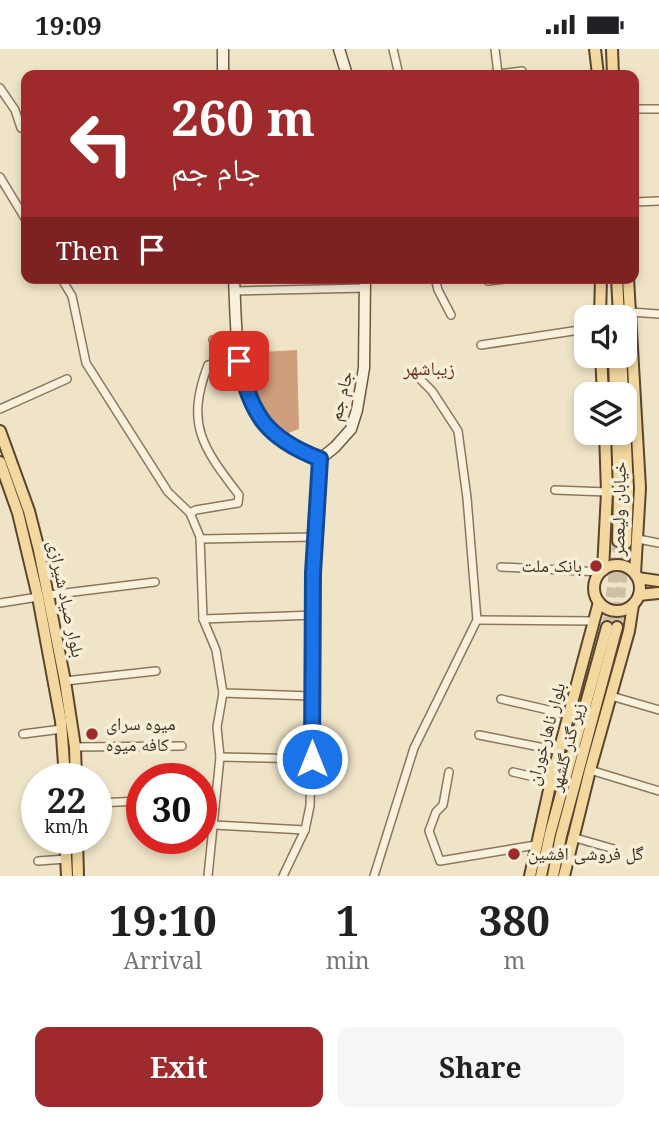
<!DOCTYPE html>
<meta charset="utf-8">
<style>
body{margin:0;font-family:"Noto Serif","Noto Naskh Arabic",serif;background:#f6f6f6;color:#202124;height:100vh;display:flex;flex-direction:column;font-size:26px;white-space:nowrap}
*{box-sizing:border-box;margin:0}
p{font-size:23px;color:#757577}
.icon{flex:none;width:38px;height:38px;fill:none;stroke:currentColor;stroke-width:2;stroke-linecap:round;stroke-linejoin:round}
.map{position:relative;height:827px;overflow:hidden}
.sheet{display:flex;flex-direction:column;background:#fff;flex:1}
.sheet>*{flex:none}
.hud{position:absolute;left:21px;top:21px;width:618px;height:214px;border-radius:14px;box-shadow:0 4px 10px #0003;background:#9e2a2b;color:#fff;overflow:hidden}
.buttons{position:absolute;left:574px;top:256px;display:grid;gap:14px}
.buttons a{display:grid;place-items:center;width:63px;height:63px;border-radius:14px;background:#fff;box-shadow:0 4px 10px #0003;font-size:35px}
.speed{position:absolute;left:21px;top:714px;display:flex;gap:14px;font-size:35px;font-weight:700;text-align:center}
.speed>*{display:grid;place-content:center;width:91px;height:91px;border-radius:50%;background:#fff;box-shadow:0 4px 10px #0003;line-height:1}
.speed small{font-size:18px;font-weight:400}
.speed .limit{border:10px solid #d22;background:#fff;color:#111}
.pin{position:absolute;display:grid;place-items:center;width:60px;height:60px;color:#fff;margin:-30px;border-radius:14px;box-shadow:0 4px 10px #0006}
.me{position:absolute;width:77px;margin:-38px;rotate:0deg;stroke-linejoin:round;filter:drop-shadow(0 0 5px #0008)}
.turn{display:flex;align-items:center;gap:24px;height:147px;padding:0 35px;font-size:32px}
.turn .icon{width:91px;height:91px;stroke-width:2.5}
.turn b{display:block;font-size:49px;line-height:60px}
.then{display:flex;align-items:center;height:66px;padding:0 35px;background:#0003;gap:14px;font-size:26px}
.eta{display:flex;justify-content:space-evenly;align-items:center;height:119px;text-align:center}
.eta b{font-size:42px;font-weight:700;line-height:49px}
.button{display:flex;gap:14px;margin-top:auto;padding:14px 35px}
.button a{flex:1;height:80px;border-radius:14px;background:#9e2a2b;color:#fff;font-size:28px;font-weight:700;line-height:80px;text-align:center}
.button a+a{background:#f6f6f6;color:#202124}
.status{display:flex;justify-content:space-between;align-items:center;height:49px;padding:0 35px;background:#fff;direction:ltr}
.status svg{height:19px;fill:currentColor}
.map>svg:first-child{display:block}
.building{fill:#cf9f7d}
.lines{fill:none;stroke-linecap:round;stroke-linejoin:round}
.primary-tunnel{stroke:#ccc0a6;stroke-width:10;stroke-dasharray:10 5;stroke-linecap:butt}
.street-casing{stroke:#8d765c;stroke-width:10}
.secondary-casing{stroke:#6f573f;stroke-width:13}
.primary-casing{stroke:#5b4430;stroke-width:14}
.street{stroke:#faf1dc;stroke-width:7}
.secondary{stroke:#faf1dc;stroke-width:10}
.primary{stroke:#f3d9a0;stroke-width:10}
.route-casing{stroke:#114b97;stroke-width:18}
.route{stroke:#1a73e8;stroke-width:12}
.poi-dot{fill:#9e2a2b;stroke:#f7eed8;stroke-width:2.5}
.labels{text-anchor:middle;stroke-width:7;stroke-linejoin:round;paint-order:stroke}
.street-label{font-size:18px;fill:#3d2e20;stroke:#f7eed8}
.poi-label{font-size:18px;fill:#3d2e20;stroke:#f7eed8;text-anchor:start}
.neighbourhood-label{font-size:19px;fill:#6b2e1e;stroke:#f7eed8}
</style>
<div class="status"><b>19:09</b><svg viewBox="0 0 49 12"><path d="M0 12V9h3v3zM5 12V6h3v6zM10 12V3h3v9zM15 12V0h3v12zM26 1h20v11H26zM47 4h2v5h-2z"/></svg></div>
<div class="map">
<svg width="659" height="827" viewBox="0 0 659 827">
<rect width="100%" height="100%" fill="#f0e4c8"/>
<polygon class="building" points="297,301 299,380 286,385 277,377 264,361 255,341 246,304"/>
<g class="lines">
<g class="primary-tunnel">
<polyline points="607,578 618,492"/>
<polyline points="617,578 626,494"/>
</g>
<defs>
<g id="street">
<polyline points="393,0 399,26"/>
<polyline points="495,0 498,25"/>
<polyline points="491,26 522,22"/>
<polyline points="0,39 15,61 21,79"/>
<polyline points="634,60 659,60"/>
<polyline points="0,128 26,171"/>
<polyline points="634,153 659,152"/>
<polyline points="61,229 72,247 86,314 168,443 190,464 200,488 203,570 216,601 223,644 217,678 220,708 208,827"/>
<polyline points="435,229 438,241 451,266"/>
<polyline points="488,232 514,229"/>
<polyline points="235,242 365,239"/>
<polyline points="630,263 659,265"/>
<polyline points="481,296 586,280"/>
<polyline points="0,360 67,330"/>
<polyline points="555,441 607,443"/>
<path d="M190,464L196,461L238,454L239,446C203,399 185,376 208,316L223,311L239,312L213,291"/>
<polyline points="200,490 315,488"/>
<polyline points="638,490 659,494"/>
<polyline points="501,518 601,523"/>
<polyline points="49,546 155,533"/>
<polyline points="0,554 38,548"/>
<polyline points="203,570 315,566"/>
<polyline points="477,571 594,572"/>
<polyline points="65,632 156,622"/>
<polyline points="223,644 311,647"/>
<polyline points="611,647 659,661"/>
<polyline points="501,650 570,666"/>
<polyline points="23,685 62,680"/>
<polyline points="479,686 560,702"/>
<polyline points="75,698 182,697"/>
<polyline points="220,708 312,710"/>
<polyline points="590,721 659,742"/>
<polyline points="449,723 443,756 436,763 429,782 440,812 536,796"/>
<polyline points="513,723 551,732"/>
<polyline points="96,754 142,752"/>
<polyline points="214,776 305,781"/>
<polyline points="572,788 614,800"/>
<polyline points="38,812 66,810"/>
<polyline points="283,827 305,781 310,757 315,566 313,524 320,410"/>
<polyline points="374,827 414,699 477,571 467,449 458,382 432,342 413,323"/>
</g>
<g id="secondary">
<polyline points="223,0 223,26"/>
<polyline points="339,0 347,26"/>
<path d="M234,229C237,289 233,361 290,398C299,403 310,406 320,410L335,398L351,380L357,361L364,319L365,229"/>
</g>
<g id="primary">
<polyline points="595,0 598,26"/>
<polyline points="612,0 613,26"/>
<polyline points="617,229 619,268"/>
<polyline points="628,229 640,439 635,525"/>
<polyline points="600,268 601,229"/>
<polyline points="601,306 603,345"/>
<polyline points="614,306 615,345"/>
<polyline points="621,306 623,345"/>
<polyline points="625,377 628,440 626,494"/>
<polyline points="0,382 29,462 39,501 65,632 75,698 76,730"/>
<polyline points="617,383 619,441 618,492"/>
<polyline points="0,413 18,464 38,548 61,672 65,730"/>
<circle cx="617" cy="539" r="23"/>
<polyline points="603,521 607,443 605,383"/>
<polyline points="638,529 659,532"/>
<polyline points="639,546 659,544"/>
<polyline points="65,789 67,827"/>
<polyline points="77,789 78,827"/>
<polyline points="530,827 551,732 599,553"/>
<polyline points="541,827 550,785 607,578"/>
<polyline points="553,827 561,787 617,578"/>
<polyline points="564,827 590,721 629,582 633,556"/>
</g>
</defs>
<use href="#street" class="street-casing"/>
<use href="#secondary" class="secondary-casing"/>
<use href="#primary" class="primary-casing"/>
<use href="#street" class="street"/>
<use href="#secondary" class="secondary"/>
<use href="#primary" class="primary"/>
</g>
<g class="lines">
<defs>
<path id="route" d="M239,312C252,367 266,389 320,410L313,524L312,710"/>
</defs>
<use href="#route" class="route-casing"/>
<use href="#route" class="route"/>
</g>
<g class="poi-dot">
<circle cx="596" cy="517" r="7"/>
<circle cx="92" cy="685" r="7"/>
<circle cx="514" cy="805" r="7"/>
</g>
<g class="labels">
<g class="street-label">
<text transform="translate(341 347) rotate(-76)" y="6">جام جم</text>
<text transform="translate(619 460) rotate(-89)" y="6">خیابان ولیعصر</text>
<text transform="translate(66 550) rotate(78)" y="6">بلوار صیاد شیرازی</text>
<text transform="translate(546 685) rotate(-75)" y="6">بلوار ناهارخوران</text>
<text transform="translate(567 698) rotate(-75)" y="6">زیر گذر گلشهر</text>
</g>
<g class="poi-label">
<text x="582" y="523" text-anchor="end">بانک ملت</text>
<text x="106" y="681">میوه سرای<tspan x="106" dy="21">کافه میوه</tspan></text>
<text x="528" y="811">گل فروشی افشین</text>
</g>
<g class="neighbourhood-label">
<text x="429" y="326">زیباشهر</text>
</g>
</g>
</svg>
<div class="buttons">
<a><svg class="icon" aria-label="sound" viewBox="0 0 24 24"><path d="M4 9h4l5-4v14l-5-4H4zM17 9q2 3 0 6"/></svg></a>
<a><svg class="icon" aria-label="layers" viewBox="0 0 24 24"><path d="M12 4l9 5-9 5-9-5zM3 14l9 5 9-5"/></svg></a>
</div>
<div class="speed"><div>22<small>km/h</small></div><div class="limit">30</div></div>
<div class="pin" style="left:239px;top:312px;background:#d93025"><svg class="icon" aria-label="arrive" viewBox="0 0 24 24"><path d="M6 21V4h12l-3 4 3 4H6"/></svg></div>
<svg class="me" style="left:312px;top:710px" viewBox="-20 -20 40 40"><circle r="17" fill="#1a73e8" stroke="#fff" stroke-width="3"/><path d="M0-11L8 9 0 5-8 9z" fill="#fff"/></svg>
<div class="hud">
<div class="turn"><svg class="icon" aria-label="left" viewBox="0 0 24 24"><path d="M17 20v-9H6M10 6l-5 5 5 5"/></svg><div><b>260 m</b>جام جم</div></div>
<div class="then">Then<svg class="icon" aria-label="arrive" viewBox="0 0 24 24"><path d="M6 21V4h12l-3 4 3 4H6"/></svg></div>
</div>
</div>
<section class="sheet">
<div class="eta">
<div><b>19:10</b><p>Arrival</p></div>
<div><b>1</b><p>min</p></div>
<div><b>380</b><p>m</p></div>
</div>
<div class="button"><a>Exit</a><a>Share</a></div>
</section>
